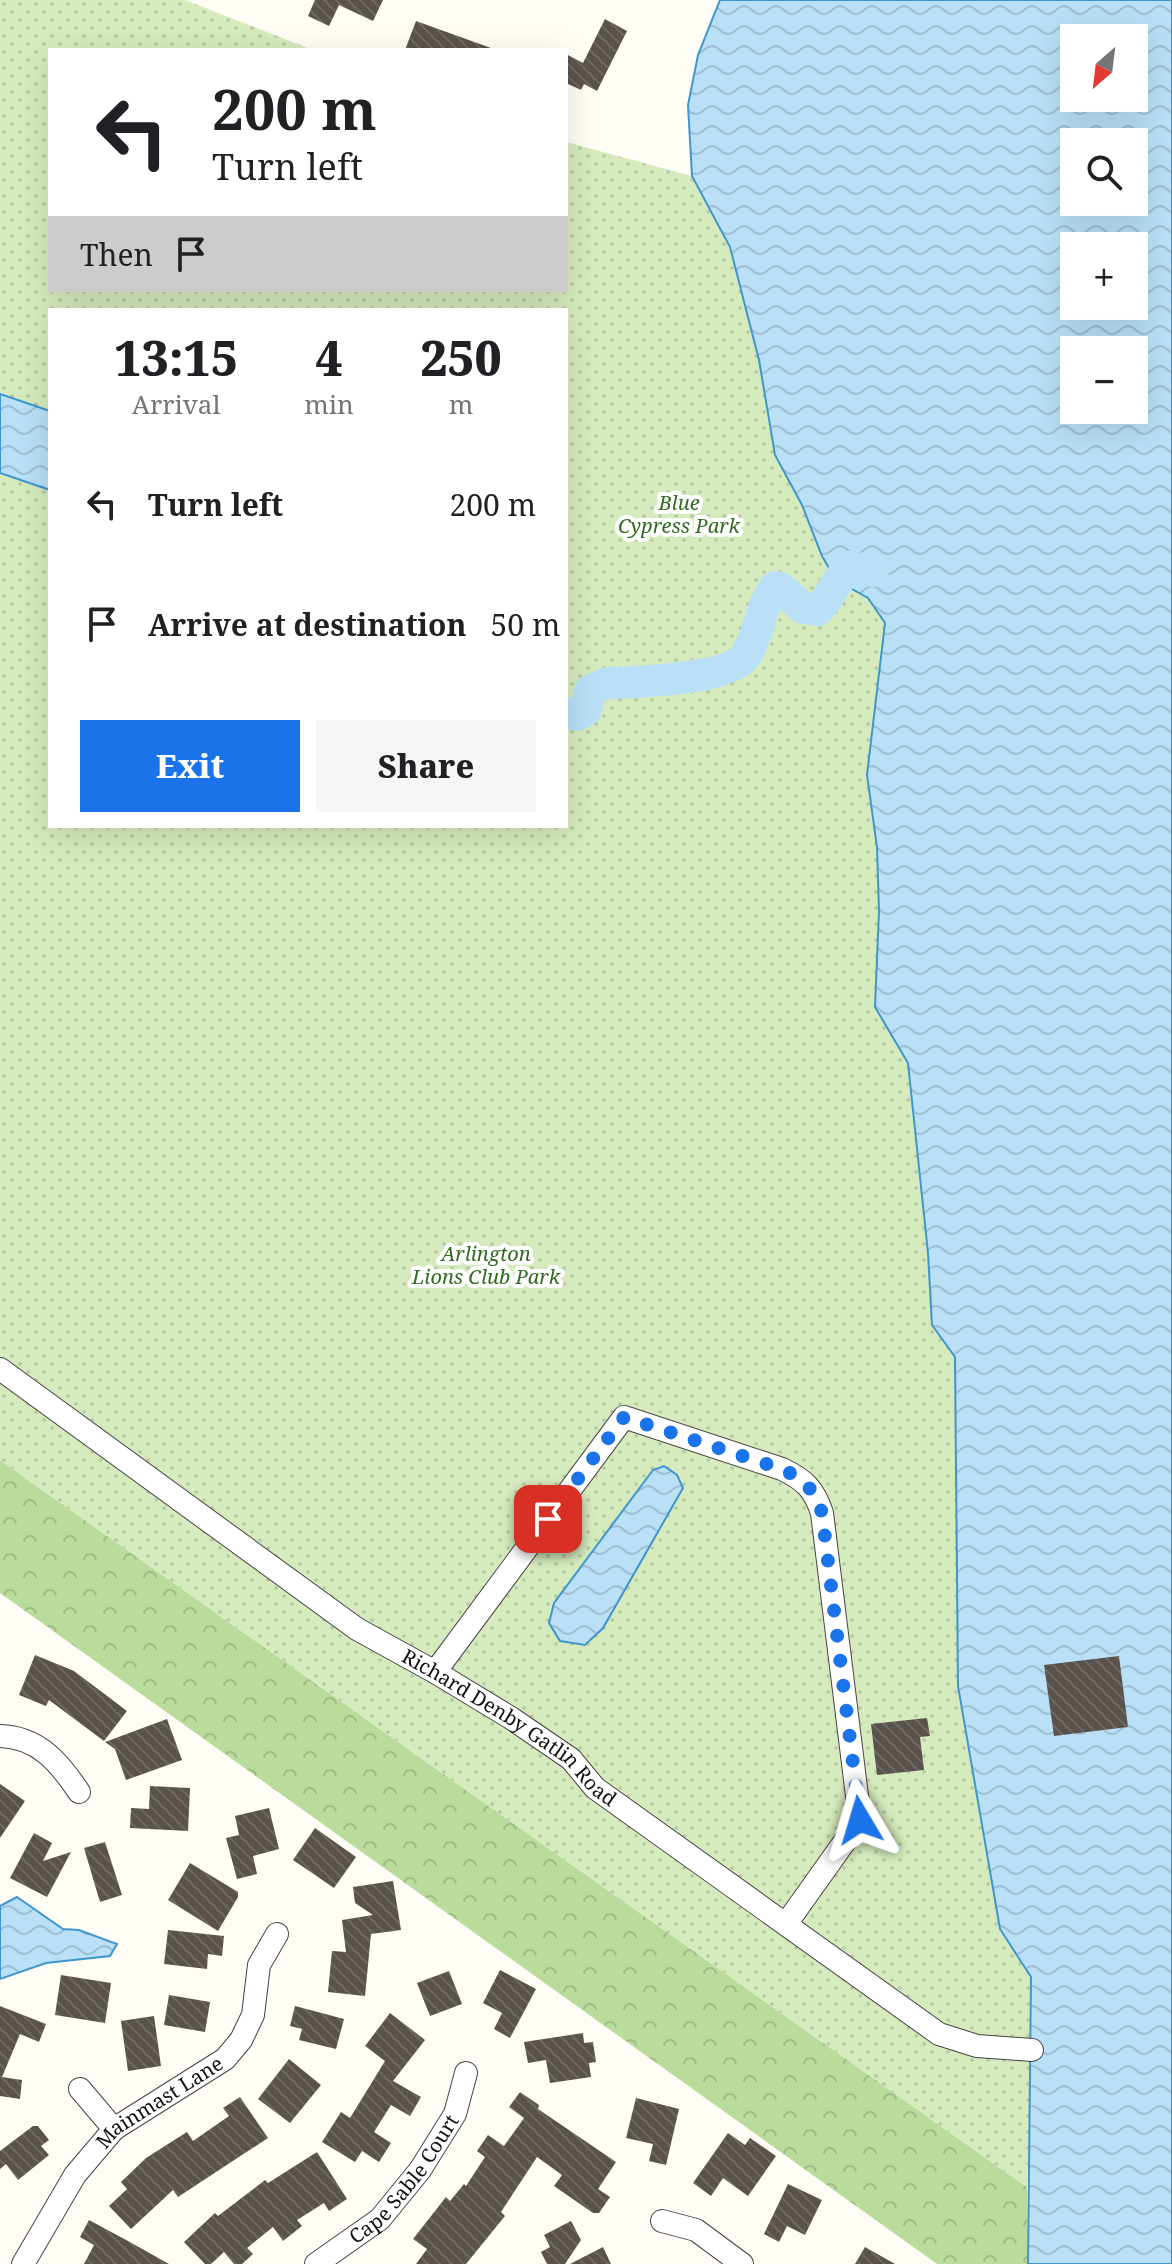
<!DOCTYPE html>
<meta charset="utf-8">
<style>
body{margin:0;font-family:"Noto Serif",serif;background:#f6f6f6;color:#202124;height:100vh;display:flex;flex-direction:column;font-size:30px;white-space:nowrap}
*{box-sizing:border-box;margin:0}
p{font-size:26px;color:#757577}
.icon{flex:none;width:44px;height:44px;fill:none;stroke:currentColor;stroke-width:2;stroke-linecap:round;stroke-linejoin:round}
.map{position:relative;flex:1;overflow:hidden}
.details{position:absolute;left:48px;top:308px;width:520px;height:520px;display:flex;flex-direction:column;background:#fff;border-radius:0px;box-shadow:0 8px 32px #0002}
.details>*{flex:none}
.top-card{position:absolute;left:48px;top:48px;width:520px;height:244px;border-radius:0px;box-shadow:0 8px 32px #0002;background:#fff;color:#202124;overflow:hidden}
.needle{width:52px;rotate:208deg}
.buttons{position:absolute;left:1060px;top:24px;display:grid;gap:16px}
.buttons a{display:grid;place-items:center;width:88px;height:88px;border-radius:0px;background:#fff;box-shadow:0 8px 32px #0002;font-size:40px}
.pin{position:absolute;display:grid;place-items:center;width:68px;height:68px;color:#fff;margin:-34px;border-radius:16px;box-shadow:0 4px 12px #0006}
.me{position:absolute;width:88px;margin:-44px;rotate:353deg;stroke-linejoin:round;filter:drop-shadow(0 0 6px #0008)}
.turn{display:flex;align-items:center;gap:28px;height:168px;padding:0 32px;font-size:36px}
.turn .icon{width:104px;height:104px;stroke-width:2.5}
.turn b{display:block;font-size:56px;line-height:68px}
.then{display:flex;align-items:center;height:76px;padding:0 32px;background:#0003;gap:16px;font-size:30px}
.eta{display:flex;justify-content:space-evenly;align-items:center;height:136px;text-align:center}
.eta b{font-size:48px;font-weight:800;line-height:56px}
.primary-button{display:flex;gap:16px;margin-top:auto;padding:16px 32px}
.primary-button a{flex:1;height:92px;border-radius:0px;background:#1a73e8;color:#fff;font-size:32px;font-weight:800;line-height:92px;text-align:center}
.primary-button a+a{background:#f6f6f6;color:#202124}
ul{padding:0;list-style:none}
li{display:flex;align-items:center;gap:24px;height:120px;padding:0 32px}
li div{flex:1}
li b{display:block;font-size:30px}
li em{font-style:normal}
.map>svg:first-child{display:block}
.forest{fill:url(#forest-crowns)}
.park{fill:url(#park-dots);fill-rule:evenodd}
.water{fill:url(#water-waves);stroke:#3f96cf;stroke-width:2;fill-rule:evenodd}
.lines{fill:none;stroke-linecap:round;stroke-linejoin:round}
.river{stroke:#b9e0f7;stroke-width:32}
.building{fill:url(#building-back-hatch)}
.minor-casing{stroke:#444;stroke-width:24}
.minor{stroke:#fff;stroke-width:22}
.route{stroke:#1a73e8;stroke-width:14;stroke-dasharray:0 25.2}
.labels{text-anchor:middle;stroke-width:8;stroke-linejoin:round;paint-order:stroke}
.park-label{font-size:20px;font-style:italic;fill:#2f6b1f;stroke:#fff}
.street-label{font-size:20px;fill:#111;stroke:#fff}
</style>
<div class="map">
<svg width="1172" height="2264" viewBox="0 0 1172 2264">
<defs>
<pattern id="forest-crowns" width="20" height="18" patternUnits="userSpaceOnUse" patternTransform="scale(2)"><rect width="20" height="18" fill="#b9dc9c"/><path d="M2 6a3 3 0 1 1 6 0M12 15a3 3 0 1 1 6 0" fill="none" stroke="#9ebc85"/></pattern>
<pattern id="park-dots" width="8" height="8" patternUnits="userSpaceOnUse" patternTransform="scale(2)"><rect width="8" height="8" fill="#d5ebbd"/><path d="M2 2h.1M6 6h.1" fill="none" stroke="#b6c8a1" stroke-width="1.8" stroke-linecap="round"/></pattern>
<pattern id="water-waves" width="16" height="10" patternUnits="userSpaceOnUse" patternTransform="scale(2)"><rect width="16" height="10" fill="#b9e0f7"/><path d="M0 5q4-4 8 0t8 0" fill="none" stroke="#9ebfd3"/></pattern>
<pattern id="building-back-hatch" width="6" height="6" patternUnits="userSpaceOnUse" patternTransform="scale(2)"><rect width="6" height="6" fill="#5a524d"/><path d="M-1 5l2 2M0 0l6 6M5-1l2 2" fill="none" stroke="#6d6662"/></pattern>
</defs>
<rect width="100%" height="100%" fill="#fffdf5"/>
<polygon class="forest" points="0,1460 1027,2187 1028,2264 937,2264 0,1593"/>
<path class="park" d="M0,0H185L313,50H50V290H566V142L692,176L730,247L759,360L775,455L802,505L822,556L836,580L868,598L885,623L867,775L877,847L879,911L875,1007L908,1063L928,1253L932,1325L955,1356L958,1686L1000,1929L1031,1977L1032,2050L1027,2187L0,1460ZM50,310H566V826H50Z"/>
<g class="water">
<path d="M720,0H1172V2264H1028L1031,1977L1000,1929L958,1686L955,1357L932,1325L928,1253L908,1063L875,1007L879,911L877,847L867,775L885,623L868,598L836,580L822,556L802,505L775,455L759,360L730,247L692,176L688,105L698,55ZM1074,38H1134V98H1074ZM1074,142H1134V202H1074ZM1074,246H1134V306H1074ZM1074,350H1134V410H1074Z"/>
<polygon points="0,394 50,411 50,490 0,473"/>
<polygon points="664,1466 677,1475 683,1488 603,1628 585,1645 560,1641 549,1623 554,1603 653,1470"/>
<polygon points="17,1897 63,1929 79,1930 117,1944 110,1956 46,1963 0,1979 0,1906"/>
</g>
<g class="lines">
<path class="river" d="M566,713L578,715L586,710L590,691L604,684C635,681 729,681 746,655C761,631 759,608 775,587L782,589L803,608L818,610C832,596 834,582 850,567L873,571"/>
</g>
<g class="building">
<polygon points="315,0 383,0 373,21 339,5 329,26 308,16"/>
<polygon points="605,19 627,31 597,91 584,84 581,90 566,83 566,54 583,63"/>
<polygon points="416,21 491,48 491,50 405,50"/>
<polygon points="35,1655 74,1671 127,1711 104,1741 49,1700 46,1706 19,1695"/>
<polygon points="1119,1656 1128,1727 1054,1736 1044,1665"/>
<polygon points="927,1718 930,1736 920,1737 924,1770 877,1775 871,1724"/>
<polygon points="167,1719 182,1760 126,1780 115,1749 105,1742"/>
<polygon points="0,1784 25,1801 0,1838"/>
<polygon points="150,1786 190,1788 188,1831 130,1828 131,1808 149,1809"/>
<polygon points="269,1808 279,1849 253,1856 257,1874 237,1879 226,1838 239,1835 235,1816"/>
<polygon points="315,1828 356,1857 334,1888 293,1860"/>
<polygon points="34,1833 52,1843 43,1861 71,1852 47,1897 10,1878"/>
<polygon points="105,1842 122,1895 100,1902 84,1848"/>
<polygon points="190,1863 238,1892 238,1897 218,1931 168,1900"/>
<polygon points="393,1881 401,1930 371,1934 365,1996 328,1992 332,1951 346,1952 342,1920 373,1915 355,1903 353,1887"/>
<polygon points="168,1930 224,1936 222,1956 208,1954 207,1969 164,1964"/>
<polygon points="500,1970 536,1989 510,2038 494,2029 502,2013 483,2003"/>
<polygon points="449,1971 462,2004 430,2016 417,1983"/>
<polygon points="61,1975 111,1983 105,2023 55,2015"/>
<polygon points="169,1995 210,2002 205,2032 164,2025"/>
<polygon points="0,2006 46,2024 39,2042 20,2034 2,2077 22,2080 20,2099 0,2096"/>
<polygon points="295,2006 344,2019 336,2049 299,2040 302,2029 290,2026"/>
<polygon points="390,2013 425,2040 393,2081 421,2097 410,2116 391,2105 374,2132 391,2143 379,2162 362,2151 355,2162 322,2142 341,2112 350,2118 385,2061 365,2046"/>
<polygon points="154,2016 161,2066 128,2071 121,2021"/>
<polygon points="583,2033 584,2043 593,2042 596,2062 589,2063 591,2077 550,2083 546,2060 528,2063 524,2042"/>
<polygon points="289,2059 321,2085 290,2123 258,2099"/>
<polygon points="520,2092 539,2105 538,2109 616,2162 598,2189 610,2197 599,2213 593,2213 554,2186 562,2175 537,2157 501,2212 505,2216 466,2264 416,2264 427,2249 413,2239 446,2197 450,2201 464,2184 466,2186 485,2157 477,2151 488,2135 504,2146 524,2118 509,2107"/>
<polygon points="240,2097 268,2138 178,2197 173,2190 131,2229 109,2206 127,2189 121,2182 146,2158 187,2132 193,2141 229,2116 223,2108"/>
<polygon points="636,2098 679,2109 666,2165 649,2161 653,2144 626,2138"/>
<polygon points="33,2126 38,2126 49,2140 41,2146 49,2155 18,2180 6,2164 0,2169 0,2151"/>
<polygon points="728,2133 745,2145 750,2138 776,2156 748,2196 723,2178 711,2196 693,2183"/>
<polygon points="317,2152 347,2199 329,2211 324,2203 297,2220 302,2226 283,2241 273,2227 247,2248 253,2254 242,2264 234,2264 224,2252 211,2264 205,2264 184,2242 215,2213 218,2216 265,2180 268,2183"/>
<polygon points="788,2184 822,2200 805,2235 787,2226 779,2242 764,2234"/>
<polygon points="89,2220 128,2241 169,2264 84,2264 94,2245 80,2237"/>
<polygon points="571,2221 581,2240 565,2264 547,2264 541,2252 550,2247 544,2235"/>
<polygon points="603,2247 611,2264 570,2264"/>
<polygon points="865,2247 895,2264 855,2264"/>
</g>
<g class="lines">
<defs>
<g id="minor">
<path id="s1" d="M0,1369L357,1629L435,1672L511,1718L571,1759L595,1788L939,2034L977,2046L1032,2050"/>
<path d="M435,1672L624,1417L782,1469C805,1480 814,1489 822,1513L860,1820L786,1924"/>
<path d="M0,1736C38,1737 59,1762 79,1792"/>
<polyline points="80,2089 114,2129"/>
<polyline points="662,2221 696,2230 742,2264"/>
<path id="s2" d="M23,2264L75,2175L114,2129L225,2059L241,2040L253,2015L259,1965L277,1934"/>
<path id="s3" d="M316,2264L380,2219L420,2170L455,2114L466,2073"/>
</g>
</defs>
<use href="#minor" class="minor-casing"/>
<use href="#minor" class="minor"/>
</g>
<g class="lines">
<path class="route" d="M548,1519L624,1417L782,1469C805,1480 814,1489 822,1513L860,1820"/>
</g>
<g class="labels">
<g class="park-label">
<text x="679" y="510">Blue<tspan x="679" dy="23">Cypress Park</tspan></text>
<text x="486" y="1261">Arlington<tspan x="486" dy="23">Lions Club Park</tspan></text>
</g>
<g class="street-label">
<text dy="7" stroke="none"><textPath href="#s1" startOffset="624">Richard Denby Gatlin Road</textPath></text>
<text dy="7" stroke="none"><textPath href="#s2" startOffset="216">Mainmast Lane</textPath></text>
<text dy="7" stroke="none"><textPath href="#s3" startOffset="124">Cape Sable Court</textPath></text>
</g>
</g>
</svg>
<div class="buttons">
<a><svg class="needle" viewBox="-14 -14 28 28"><path d="M0-13l5 13h-10z" fill="#e53935"/><path d="M0 13l5-13h-10z" fill="#757577"/></svg></a>
<a><svg class="icon" aria-label="search" viewBox="0 0 24 24"><circle cx="10" cy="10" r="6"/><path d="M15 15l6 6"/></svg></a>
<a>+</a>
<a>−</a>
</div>
<div class="pin" style="left:548px;top:1519px;background:#d93025"><svg class="icon" aria-label="arrive" viewBox="0 0 24 24"><path d="M6 21V4h12l-3 4 3 4H6"/></svg></div>
<svg class="me" style="left:860px;top:1820px" viewBox="-20 -20 40 40"><path d="M0-17L14 15 0 8-14 15z" fill="#1a73e8" stroke="#fff" stroke-width="4"/></svg>
<div class="top-card">
<div class="turn"><svg class="icon" aria-label="left" viewBox="0 0 24 24"><path d="M17 20v-9H6M10 6l-5 5 5 5"/></svg><div><b>200 m</b>Turn left</div></div>
<div class="then">Then<svg class="icon" aria-label="arrive" viewBox="0 0 24 24"><path d="M6 21V4h12l-3 4 3 4H6"/></svg></div>
</div>
<section class="details">
<div class="eta">
<div><b>13:15</b><p>Arrival</p></div>
<div><b>4</b><p>min</p></div>
<div><b>250</b><p>m</p></div>
</div>
<ul>
<li><svg class="icon" aria-label="left" viewBox="0 0 24 24"><path d="M17 20v-9H6M10 6l-5 5 5 5"/></svg><div><b>Turn left</b></div><em>200 m</em></li>
<li><svg class="icon" aria-label="arrive" viewBox="0 0 24 24"><path d="M6 21V4h12l-3 4 3 4H6"/></svg><div><b>Arrive at destination</b></div><em>50 m</em></li>
</ul>
<div class="primary-button"><a>Exit</a><a>Share</a></div>
</section>
</div>
